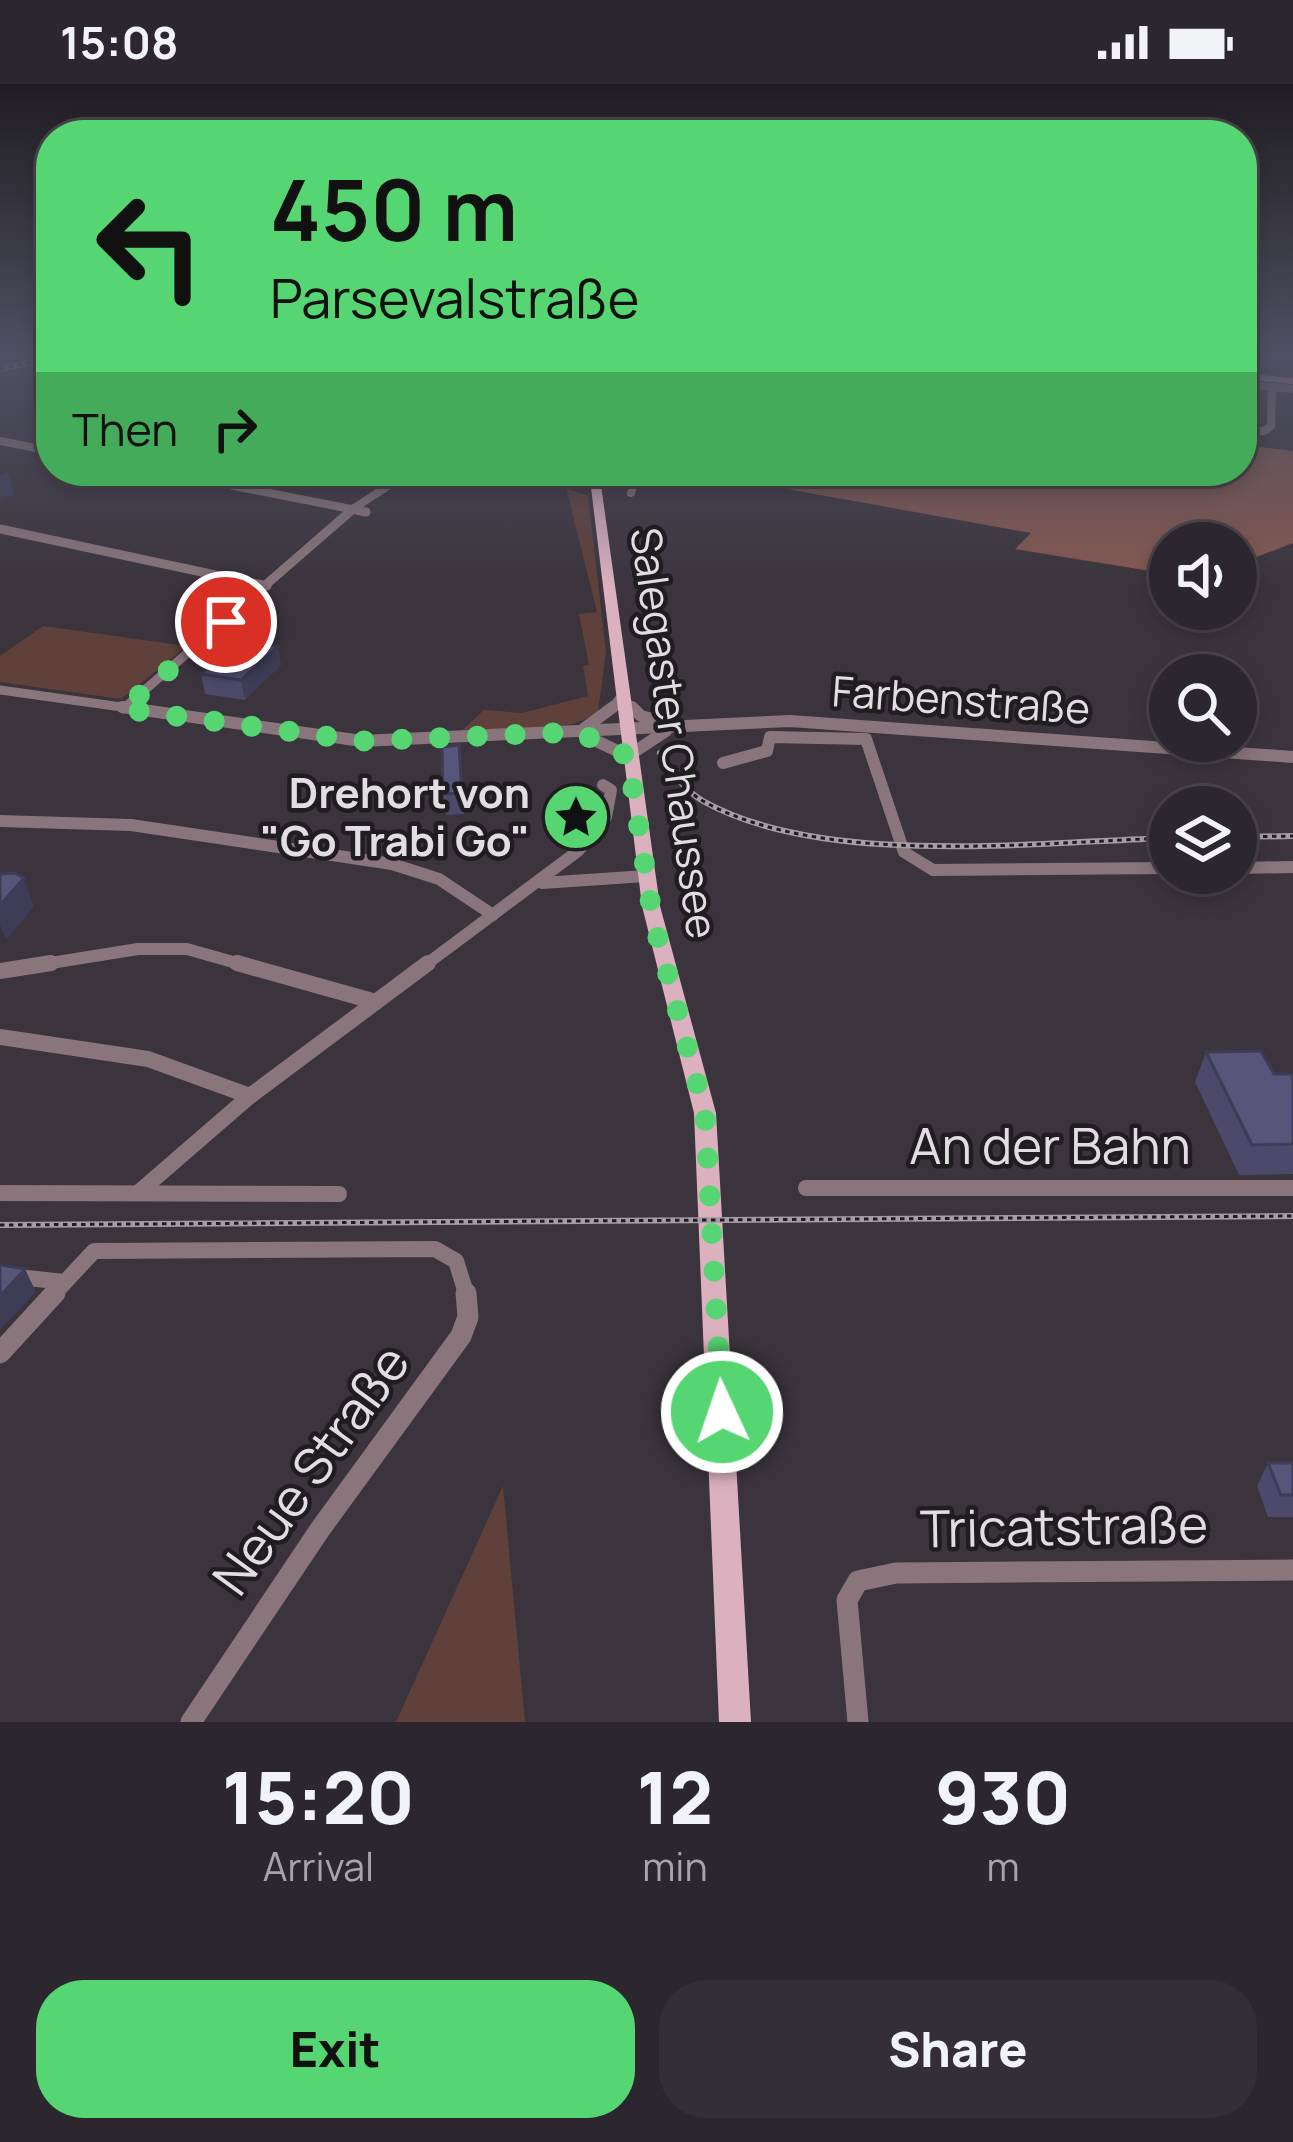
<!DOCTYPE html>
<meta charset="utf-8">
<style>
body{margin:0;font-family:Manrope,sans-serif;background:#342f36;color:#f1f3f6;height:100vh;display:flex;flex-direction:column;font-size:45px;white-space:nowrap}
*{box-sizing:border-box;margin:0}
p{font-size:39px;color:#a6a5aa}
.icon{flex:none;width:66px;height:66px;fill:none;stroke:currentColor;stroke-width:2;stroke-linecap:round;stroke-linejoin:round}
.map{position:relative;height:1638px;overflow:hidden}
.details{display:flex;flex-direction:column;background:#2c272e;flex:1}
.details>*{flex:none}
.banner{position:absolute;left:36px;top:36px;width:1221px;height:366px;border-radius:48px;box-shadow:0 6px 18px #0003,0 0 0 3px #48444a;background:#55d672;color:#111;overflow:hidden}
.tools{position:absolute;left:1149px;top:438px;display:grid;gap:24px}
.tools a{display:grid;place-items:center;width:108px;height:108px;border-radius:50%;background:#2c272e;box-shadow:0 6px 18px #0003,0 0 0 3px #48444a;font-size:60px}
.pin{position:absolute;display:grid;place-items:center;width:102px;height:102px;color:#fff;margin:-51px;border:6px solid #fff;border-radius:50%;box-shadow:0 3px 12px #0007}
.me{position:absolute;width:132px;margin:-66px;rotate:357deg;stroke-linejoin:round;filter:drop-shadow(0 0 9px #0008)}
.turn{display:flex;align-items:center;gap:42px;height:252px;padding:0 36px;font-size:54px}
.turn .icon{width:156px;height:156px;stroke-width:2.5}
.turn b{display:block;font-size:84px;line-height:102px}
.then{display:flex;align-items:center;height:114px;padding:0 36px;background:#0003;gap:24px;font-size:45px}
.eta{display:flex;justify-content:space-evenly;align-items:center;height:204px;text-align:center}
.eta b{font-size:72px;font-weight:800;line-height:84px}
.button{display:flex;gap:24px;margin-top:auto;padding:24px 36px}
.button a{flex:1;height:138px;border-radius:48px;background:#55d672;color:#111;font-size:48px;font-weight:800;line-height:138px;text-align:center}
.button a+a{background:#342f36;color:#f1f3f6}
.status{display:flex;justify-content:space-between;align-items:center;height:84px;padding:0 60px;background:#2c272e;direction:ltr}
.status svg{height:33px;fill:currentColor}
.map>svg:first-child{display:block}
.green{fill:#5f403a}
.forest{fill:#855850}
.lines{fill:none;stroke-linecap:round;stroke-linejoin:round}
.minor-far4{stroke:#89757b;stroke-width:8}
.minor-far3{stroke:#89757b;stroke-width:9}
.minor-far2{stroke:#89757b;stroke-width:12}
.minor-far1{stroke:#89757b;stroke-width:16}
.minor{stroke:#89757b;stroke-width:21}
.major{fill:#dbb1bf;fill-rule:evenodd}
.rail-casing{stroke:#a39da4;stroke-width:6}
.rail{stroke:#201d21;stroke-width:3;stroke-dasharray:4.5;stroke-linecap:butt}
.wall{fill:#4c496a}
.shaded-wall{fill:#3e3c56}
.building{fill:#58557b;stroke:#3e3c56;stroke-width:3}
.route{stroke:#55d672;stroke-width:21;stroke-dasharray:0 37.8}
.labels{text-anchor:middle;stroke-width:9;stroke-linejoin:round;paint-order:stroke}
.street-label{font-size:42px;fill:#e2dde2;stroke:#201d21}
.poi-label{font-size:42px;font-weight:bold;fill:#e2dde2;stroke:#201d21;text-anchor:end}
.near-street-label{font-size:51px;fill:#e2dde2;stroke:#201d21}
</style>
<div class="status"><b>15:08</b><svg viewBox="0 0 49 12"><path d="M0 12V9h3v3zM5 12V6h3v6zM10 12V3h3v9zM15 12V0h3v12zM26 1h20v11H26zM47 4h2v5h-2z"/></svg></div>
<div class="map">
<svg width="1293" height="1638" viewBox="0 0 1293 1638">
<rect width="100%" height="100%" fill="#3b343d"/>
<g class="green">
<path d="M562,387L569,406L588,411L606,568L598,628C562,653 501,646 459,649L484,626L522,629L588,612L583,582L589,581L579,530L597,528Z"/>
<polygon points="43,542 187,562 121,615 0,598 0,572"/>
<polygon points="503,1402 525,1638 396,1638"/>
</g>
<polygon class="forest" points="1242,361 1293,367 1293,459 1236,481 1236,459 1170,459 1169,490 1015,465 1031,449 688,387 1242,387"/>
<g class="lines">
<g class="minor-far4">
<polyline points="1242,300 1293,305"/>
<polyline points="1242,347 1264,347 1271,342 1272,303"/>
<polyline points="0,357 51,367"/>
<polyline points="158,387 366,428"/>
<polyline points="631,409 639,387"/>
<polyline points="348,428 411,387"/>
</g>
<g class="minor-far3">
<polyline points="352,425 366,428"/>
<polyline points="0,445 267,502"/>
<polyline points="0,606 143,626"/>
<polyline points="123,625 353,425"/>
<polyline points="610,626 621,613 635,626"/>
</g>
<g class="minor-far2">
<polyline points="122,623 362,657 790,637 1293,673"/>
<polyline points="632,623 641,632 664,638"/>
<polyline points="582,646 613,623"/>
<polyline points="588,653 628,672 666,647"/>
<polyline points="723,679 767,667 770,653 866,655 904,768 933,786 1170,784"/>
<polyline points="0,737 131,741 392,780 439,795 493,831"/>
<polyline points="1236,784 1293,783"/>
<polyline points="542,799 646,792"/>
<polyline points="32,882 138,865 187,865 247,882"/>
<polyline points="424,882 578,767 606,733 611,706 603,701"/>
</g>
<g class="minor-far1">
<polyline points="237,879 376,918"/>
<polyline points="0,887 51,879"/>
<polyline points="0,953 148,975 250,1012"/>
<polyline points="806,1104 1293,1104"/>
<polyline points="139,1108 250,1012 428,879"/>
<polyline points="0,1109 339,1110"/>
<polyline points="0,1191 64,1198"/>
<polyline points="52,1212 94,1167 435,1165 456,1177 467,1212"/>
</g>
<g class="minor">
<polyline points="0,1269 55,1209"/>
<polyline points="191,1638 321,1444 461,1252 468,1233 466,1209"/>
<polyline points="858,1638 847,1516 858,1497 896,1489 1293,1486"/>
</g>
<g class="major">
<polygon points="1242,289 1293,294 1293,300 1242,295"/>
<polygon points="589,387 599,387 660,822 716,1029 751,1638 719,1638 694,1029 642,822"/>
</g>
<defs>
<g id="rail">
<polyline points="0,285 51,274"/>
<path d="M660,669C671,687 684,706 703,717C822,784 1036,758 1170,754"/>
<polyline points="1236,753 1293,752"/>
<polyline points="0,1141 1293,1132"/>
</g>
</defs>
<use href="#rail" class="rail-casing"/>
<use href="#rail" class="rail"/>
</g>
<g class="wall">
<polygon points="281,581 245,616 205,610 201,590"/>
<polygon points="459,661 464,730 446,731 443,710"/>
<polygon points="1206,968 1274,990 1293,990 1293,1090 1239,1091 1195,998"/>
<polygon points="1268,1379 1293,1379 1293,1433 1268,1433 1257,1402"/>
</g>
<g class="shaded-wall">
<polygon points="8,388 14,410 0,417 0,392"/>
<polygon points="278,562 281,581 245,616 241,596"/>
<polygon points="24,794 34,823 6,856 0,841 0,821"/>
<polygon points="25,1185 36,1208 0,1246 0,1212"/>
</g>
<g class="building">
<polygon points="238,557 278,562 241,596 201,590"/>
<polygon points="459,661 462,709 443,710 442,663"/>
<polygon points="15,789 24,794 0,821 0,790"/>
<polygon points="1261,967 1274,990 1293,990 1293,1060 1252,1061 1206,968"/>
<polygon points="0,1181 25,1185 0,1212"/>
<polygon points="1268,1379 1293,1379 1293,1411 1281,1411"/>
</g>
<linearGradient id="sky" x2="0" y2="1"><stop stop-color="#201d22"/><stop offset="0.54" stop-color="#4f5062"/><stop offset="1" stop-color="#4f5062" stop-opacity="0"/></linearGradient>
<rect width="1293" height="503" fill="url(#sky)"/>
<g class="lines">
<polyline class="route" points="226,538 123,625 362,657 578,648 628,672 653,835 705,1029 722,1328"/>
</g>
<defs>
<symbol id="sight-disc" viewBox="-11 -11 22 22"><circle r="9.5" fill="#55d672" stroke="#201d21"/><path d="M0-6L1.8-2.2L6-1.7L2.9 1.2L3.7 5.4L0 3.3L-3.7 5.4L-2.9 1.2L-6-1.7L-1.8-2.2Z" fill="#111"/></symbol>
</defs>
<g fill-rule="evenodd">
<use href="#sight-disc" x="538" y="695" width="76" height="76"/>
</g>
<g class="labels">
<g class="street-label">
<text transform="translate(961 616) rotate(4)" y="15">Farbenstraße</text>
<text transform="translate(674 649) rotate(82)" y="15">Salegaster Chaussee</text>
</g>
<g class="poi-label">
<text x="530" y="724">Drehort von<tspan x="530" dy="48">"Go Trabi Go"</tspan></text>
</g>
<g class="near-street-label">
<text x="1050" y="1080">An der Bahn</text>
<text transform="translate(311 1386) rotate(-54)" y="18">Neue Straße</text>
<text transform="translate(1064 1443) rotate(-1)" y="18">Tricatstraße</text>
</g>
</g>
</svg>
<div class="tools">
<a><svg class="icon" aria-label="sound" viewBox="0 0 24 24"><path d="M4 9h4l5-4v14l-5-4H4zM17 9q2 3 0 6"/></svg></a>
<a><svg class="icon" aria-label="search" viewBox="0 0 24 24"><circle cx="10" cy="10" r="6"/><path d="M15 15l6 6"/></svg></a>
<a><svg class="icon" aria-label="layers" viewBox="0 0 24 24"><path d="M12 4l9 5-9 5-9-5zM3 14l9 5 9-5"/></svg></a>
</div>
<div class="pin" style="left:226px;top:538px;background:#d93025"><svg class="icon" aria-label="arrive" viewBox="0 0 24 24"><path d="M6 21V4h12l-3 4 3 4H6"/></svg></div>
<svg class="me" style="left:722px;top:1328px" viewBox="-20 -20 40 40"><circle r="17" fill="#55d672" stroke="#fff" stroke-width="3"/><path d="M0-11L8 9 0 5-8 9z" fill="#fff"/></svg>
<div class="banner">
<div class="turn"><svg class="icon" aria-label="left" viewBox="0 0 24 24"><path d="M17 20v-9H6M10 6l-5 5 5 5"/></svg><div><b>450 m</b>Parsevalstraße</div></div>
<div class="then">Then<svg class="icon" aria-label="right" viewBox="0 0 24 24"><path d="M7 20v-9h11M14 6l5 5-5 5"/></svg></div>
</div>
</div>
<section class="details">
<div class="eta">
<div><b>15:20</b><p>Arrival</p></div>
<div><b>12</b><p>min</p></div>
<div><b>930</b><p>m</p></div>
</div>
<div class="button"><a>Exit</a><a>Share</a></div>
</section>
